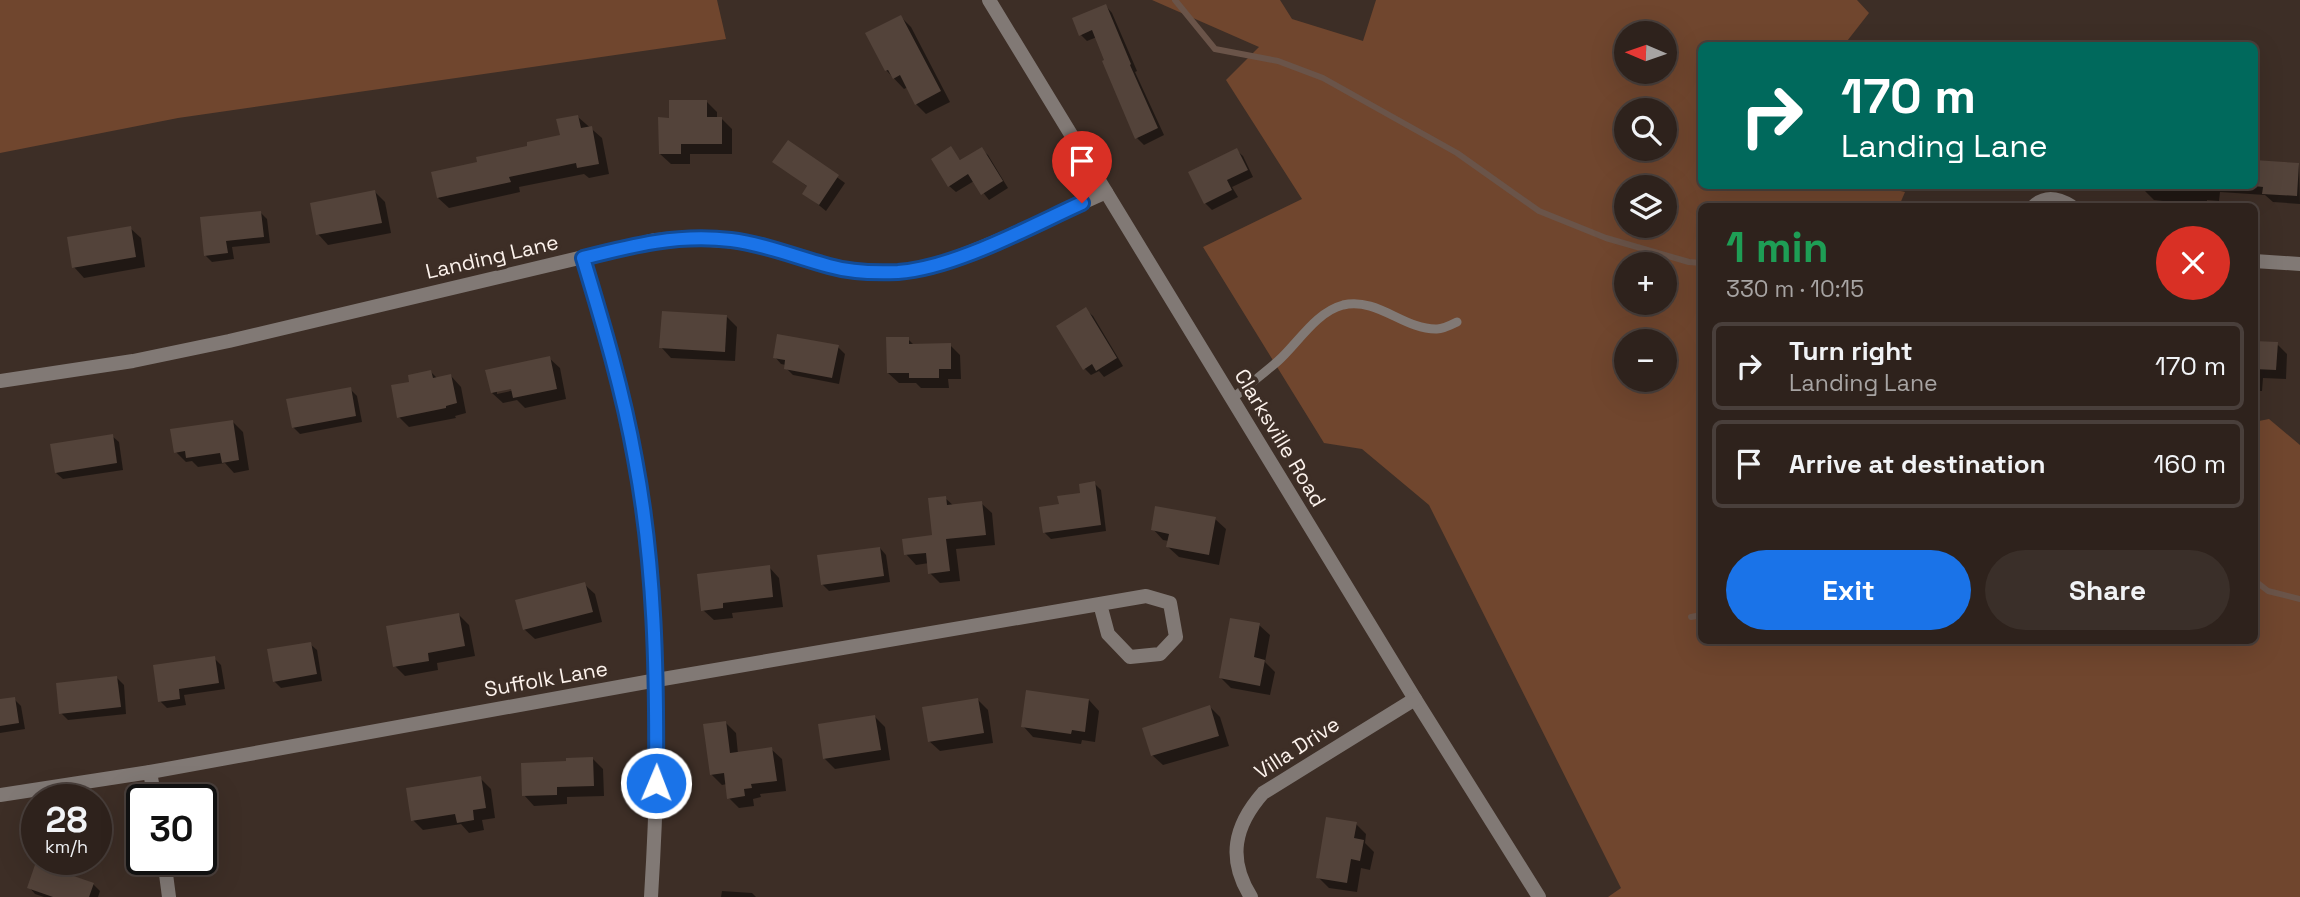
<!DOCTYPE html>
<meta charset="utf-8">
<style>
body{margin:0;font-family:"Space Grotesk",sans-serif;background:#3a2f29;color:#f1f3f6;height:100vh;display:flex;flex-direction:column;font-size:26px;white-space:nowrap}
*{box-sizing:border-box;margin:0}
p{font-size:23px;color:#a7a4a3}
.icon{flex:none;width:38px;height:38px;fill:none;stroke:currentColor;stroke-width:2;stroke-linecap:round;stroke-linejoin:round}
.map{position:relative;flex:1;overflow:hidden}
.drawer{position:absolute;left:1698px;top:203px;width:560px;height:441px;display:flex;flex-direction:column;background:#2e221c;border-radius:10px;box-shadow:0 7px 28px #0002,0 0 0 2px #493f3b}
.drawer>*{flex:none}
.hud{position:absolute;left:1698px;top:42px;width:560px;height:147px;border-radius:10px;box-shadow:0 7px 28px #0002,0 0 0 2px #493f3b;background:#00695c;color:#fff;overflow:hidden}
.needle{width:46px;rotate:272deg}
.controls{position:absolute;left:1614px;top:21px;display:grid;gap:14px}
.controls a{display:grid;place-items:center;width:63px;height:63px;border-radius:50%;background:#2e221c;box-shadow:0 7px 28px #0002,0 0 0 2px #493f3b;font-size:35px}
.speed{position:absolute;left:21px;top:784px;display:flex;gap:14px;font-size:35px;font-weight:700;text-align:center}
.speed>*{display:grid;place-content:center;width:91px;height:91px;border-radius:50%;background:#2e221c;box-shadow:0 7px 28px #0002,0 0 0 2px #493f3b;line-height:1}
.speed small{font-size:18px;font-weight:400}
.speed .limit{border:4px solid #111;border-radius:10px;background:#fff;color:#111}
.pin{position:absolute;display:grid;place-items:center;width:60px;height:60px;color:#fff;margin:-72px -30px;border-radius:50% 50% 50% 0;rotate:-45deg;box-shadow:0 0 7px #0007}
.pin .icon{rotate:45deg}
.me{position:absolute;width:77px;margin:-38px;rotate:1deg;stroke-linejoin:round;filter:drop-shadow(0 0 5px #0008)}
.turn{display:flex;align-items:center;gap:24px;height:147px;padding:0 28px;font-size:32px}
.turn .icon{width:91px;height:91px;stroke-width:2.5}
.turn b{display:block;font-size:49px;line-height:60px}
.round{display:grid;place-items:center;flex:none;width:74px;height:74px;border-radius:37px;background:#3a2f29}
.headline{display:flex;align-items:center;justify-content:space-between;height:119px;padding:0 28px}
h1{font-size:42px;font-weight:700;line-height:52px;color:#1e9e55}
.primary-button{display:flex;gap:14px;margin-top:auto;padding:14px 28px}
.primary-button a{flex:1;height:80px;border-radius:42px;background:#1a73e8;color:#fff;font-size:28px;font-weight:700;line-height:80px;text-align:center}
.primary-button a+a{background:#3a2f29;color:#f1f3f6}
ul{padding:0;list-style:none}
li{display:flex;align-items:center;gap:21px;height:88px;margin:0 14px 10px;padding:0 14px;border:4px solid #493f3b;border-radius:10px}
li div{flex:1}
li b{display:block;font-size:26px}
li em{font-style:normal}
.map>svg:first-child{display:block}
.green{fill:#70462e;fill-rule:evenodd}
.shadow{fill:#0007;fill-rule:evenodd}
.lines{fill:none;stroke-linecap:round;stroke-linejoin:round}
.stream{stroke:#6a5449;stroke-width:6}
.building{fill:#53433a}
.lane{stroke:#817975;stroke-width:9}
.street{stroke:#817975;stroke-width:14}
.route-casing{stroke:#114b97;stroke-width:18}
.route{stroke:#1a73e8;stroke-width:12}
.labels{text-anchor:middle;stroke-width:7;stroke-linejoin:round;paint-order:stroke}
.street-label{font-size:21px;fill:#fcf2ec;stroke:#3d2e26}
</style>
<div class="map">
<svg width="2300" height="897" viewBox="0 0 2300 897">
<rect width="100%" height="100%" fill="#3d2e26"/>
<g class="green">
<polygon points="0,0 717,0 726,39 178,118 0,153"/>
<path d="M1152,0H1280L1292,19L1363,41L1376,0H1857L1869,13L1844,45L1701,46V186H1878L1905,192L1899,206H1701V640H2254V422L2269,419L2300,445V897H1608L1621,888L1429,505L1362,449L1324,443L1203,247L1302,199L1226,80L1259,47ZM1626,33H1664V72H1626ZM1626,110H1664V149H1626ZM1626,187H1664V226H1626ZM1626,264H1664V303H1626ZM1626,341H1664V380H1626Z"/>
</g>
<g class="shadow">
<polygon points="1106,6 1112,13 1137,71 1135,72 1164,135 1144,145 1137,138 1097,37 1087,41 1081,35"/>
<polygon points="901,17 911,27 950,102 926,114 916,104 908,87 904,89 886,70"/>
<polygon points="707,102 717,112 717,118 721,118 732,129 732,154 690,154 690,164 671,164 660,154 670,119"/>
<polygon points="578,117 602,138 609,174 589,178 584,174 519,187 520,192 449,208 438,198 479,163 562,136"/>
<polygon points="788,142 845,183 826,211 804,193 808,187 775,162"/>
<polygon points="951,149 961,161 981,149 988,155 1008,188 989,200 974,181 956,192 949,186"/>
<polygon points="1236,150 1243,156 1253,177 1232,187 1238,197 1212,210 1205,203"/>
<polygon points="2254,162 2299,165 2300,204 2273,202 2265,195 2220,192 2219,201 2207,200 2207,206 2154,200 2145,191 2146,186 2254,186"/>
<polygon points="375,192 385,202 391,233 328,245 318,234"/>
<polygon points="261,213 267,219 270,243 232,247 234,259 212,262 205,255"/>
<polygon points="130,228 141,238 145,267 84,278 74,267"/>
<polygon points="1086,310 1093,316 1123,366 1104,377 1099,371 1091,375 1085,369 1059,326"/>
<polygon points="726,316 737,327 735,361 671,358 661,347"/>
<polygon points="2254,336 2261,343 2277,344 2287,354 2286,379 2263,378 2262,391 2254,391"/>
<polygon points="908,339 915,346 950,345 960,355 961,379 948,379 949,388 921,388 916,383 899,383 888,373"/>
<polygon points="838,347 845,354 839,384 793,375 786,368 786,365 781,364 775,357"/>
<path d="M549,358L560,368L566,399L525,408L517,400L503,403L492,393ZM519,386L520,389L497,394V390Z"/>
<polygon points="431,372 438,379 451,376 461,387 466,413 455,416 456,418 409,427 399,417"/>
<polygon points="350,389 357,396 362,422 300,434 293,427"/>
<polygon points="232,421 243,432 249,470 234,473 225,463 198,467 192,461 186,462 176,452"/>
<polygon points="112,436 119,442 123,470 63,479 56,473"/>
<polygon points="1094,483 1101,490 1106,531 1051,539 1044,532 1061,506 1082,494"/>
<polygon points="945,498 954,506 981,503 992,513 995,545 956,549 960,581 940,583 930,573 929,563 916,565 906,554 934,537"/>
<polygon points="1215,519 1226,529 1219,565 1179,557 1168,547 1169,541 1163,540 1153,529"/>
<polygon points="880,548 886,555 890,582 829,591 822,584"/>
<polygon points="769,567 779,578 783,607 732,613 733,618 714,620 703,610"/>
<polygon points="584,584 595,594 602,622 535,639 524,629"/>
<polygon points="459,615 469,625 475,656 437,663 438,670 405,676 395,666"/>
<polygon points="1259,625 1270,635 1265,662 1275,672 1270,695 1231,688 1221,678"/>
<polygon points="310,644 317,650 322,681 281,688 274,681"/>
<polygon points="214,658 221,665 225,689 184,695 186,705 167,708 160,701"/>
<polygon points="117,678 124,685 126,714 68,720 61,713"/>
<polygon points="14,699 21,706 25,729 0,733 0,701"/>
<polygon points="978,700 988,710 993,743 940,751 929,741"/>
<polygon points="1089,700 1099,711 1095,742 1082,740 1081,744 1033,737 1023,726"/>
<polygon points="1210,707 1220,717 1229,746 1163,765 1152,755"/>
<polygon points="875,717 885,727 890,760 835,769 824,758"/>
<polygon points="725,722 736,733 738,754 771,749 782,759 786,791 760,794 761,797 753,799 754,806 739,808 729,798 727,784 722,785 711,774"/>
<polygon points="592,758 603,769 604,796 567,797 567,804 534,806 524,795 568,763"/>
<polygon points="480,778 491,789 495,818 482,820 484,830 469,833 461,824 423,830 413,820"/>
<polygon points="1356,824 1366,834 1365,843 1374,852 1370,870 1361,868 1357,892 1329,888 1318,877"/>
<polygon points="59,862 65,868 63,874 93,884 100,891 98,897 44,897 35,894 29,887"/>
<polygon points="722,891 752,893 756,897 721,897"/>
</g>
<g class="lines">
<g class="stream">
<polyline points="1175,0 1215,49 1278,61 1323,78 1457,153 1539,211 1606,238 1689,262 1701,263"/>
<polyline points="2254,580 2268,591 2300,599"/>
<polyline points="1691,617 1701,615"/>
</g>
</g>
<g class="building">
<polygon points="1106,4 1131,64 1130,65 1158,128 1135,139 1102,61 1104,60 1092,30 1079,36 1072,18"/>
<polygon points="901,15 941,91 915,105 900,75 893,79 888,70 885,71 865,33"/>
<polygon points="669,100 707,100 707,117 722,117 722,144 681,144 681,154 659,154 658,117 669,118"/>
<polygon points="578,115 581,128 592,126 599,164 577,168 576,163 509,177 511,182 437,198 431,172 477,162 476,157 527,146 527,142 560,135 556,119"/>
<polygon points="788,140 839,175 819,205 802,194 807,186 772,162"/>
<polygon points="951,146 960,160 982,147 1003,181 981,195 968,174 948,187 931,159"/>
<polygon points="1237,148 1248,170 1227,180 1232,190 1204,204 1188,172"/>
<polygon points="2254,160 2299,163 2297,196 2262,194 2263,187 2254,186"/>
<polygon points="375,190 382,223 316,235 310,203"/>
<polygon points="261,211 264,237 226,241 228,253 204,256 200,217"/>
<polygon points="131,226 136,257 72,268 67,237"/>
<polygon points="1086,307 1117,358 1096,371 1092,364 1083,370 1056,326"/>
<polygon points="662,311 727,315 725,352 659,348"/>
<polygon points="777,334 839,345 832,378 784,369 785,360 773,358"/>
<polygon points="886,337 909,337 909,344 951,343 951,369 939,369 939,378 909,378 909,373 887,373"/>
<polygon points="2254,341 2278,342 2276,370 2254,369"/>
<polygon points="550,356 557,389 513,398 511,389 491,393 485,370"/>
<polygon points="431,370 433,378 451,374 457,403 446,406 446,408 397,418 391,385 409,382 408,375"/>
<polygon points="351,387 356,416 292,428 286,399"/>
<polygon points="233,420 239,460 222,463 220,453 186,458 185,451 174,453 170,429"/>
<polygon points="113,434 117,463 55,473 50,444"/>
<polygon points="1095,481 1101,525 1043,533 1039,507 1059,504 1057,496 1080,493 1079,484"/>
<polygon points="946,496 947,505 982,501 986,535 946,539 950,571 928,574 926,553 904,555 902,539 932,535 928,498"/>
<polygon points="1155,506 1216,517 1209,555 1166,547 1169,534 1151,530"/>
<polygon points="880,547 884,576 821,585 817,555"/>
<polygon points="770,565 773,597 723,603 723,608 701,611 697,574"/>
<polygon points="585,582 593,612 523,630 515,600"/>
<polygon points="459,613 465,646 428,653 429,661 393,667 386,626"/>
<polygon points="1230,618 1260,623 1254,657 1265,660 1260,686 1219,678"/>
<polygon points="311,642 317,674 273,682 267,649"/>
<polygon points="215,656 219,683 179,689 180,699 158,702 153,665"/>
<polygon points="117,676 121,707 59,714 56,683"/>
<polygon points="1026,690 1089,699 1085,732 1072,730 1071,734 1021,727"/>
<polygon points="15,697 19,723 0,726 0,699"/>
<polygon points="978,698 984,733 928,742 922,707"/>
<polygon points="1210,705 1219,736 1151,756 1142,728"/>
<polygon points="875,715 881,750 823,759 818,724"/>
<polygon points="726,721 730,753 772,747 777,781 751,784 752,788 744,789 745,796 727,799 724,773 710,775 703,724"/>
<polygon points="593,757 594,786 557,787 557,795 522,796 521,763 566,761 566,758"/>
<polygon points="481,776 486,808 473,810 474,820 457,823 455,814 411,821 406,788"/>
<polygon points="1326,817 1357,822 1354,838 1364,840 1360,861 1351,859 1347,883 1316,878"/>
<polygon points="37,859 60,859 56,870 94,883 89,897 53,897 27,888"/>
</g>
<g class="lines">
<path class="lane" d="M1232,399C1247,386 1263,374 1278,361C1298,343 1316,312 1343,305C1378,297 1404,330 1437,329C1443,329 1451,325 1457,322"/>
<g class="street">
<polyline points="989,0 1415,699 1539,897"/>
<path d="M2034,206C2046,195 2058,198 2071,206"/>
<path d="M583,258C602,324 622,390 635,458C662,602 660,752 651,897"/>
<polyline points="2254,261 2300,264"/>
<path d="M0,381L133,361L229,341L655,240C693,238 729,239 767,247C800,255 830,269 865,272C919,276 965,255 1013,234C1044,220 1075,206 1106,192"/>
<polyline points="150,772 155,800"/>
<polyline points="0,795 150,772 657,680 1146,596 1170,603 1176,637 1160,654 1130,657 1108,634 1100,604"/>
<polyline points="164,859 169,897"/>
<path d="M1251,897C1227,859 1234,826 1263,793L1415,699"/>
</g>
</g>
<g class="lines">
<defs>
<path id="route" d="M656,783C657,674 655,565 635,459C623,391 603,324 583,258C634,245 677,234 731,240C764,244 796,257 829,266C850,272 875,273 898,272C955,268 1029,227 1082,203"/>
</defs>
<use href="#route" class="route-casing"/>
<use href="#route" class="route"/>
</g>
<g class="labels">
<g class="street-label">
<text transform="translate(492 257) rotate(-13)" y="7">Landing Lane</text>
<text transform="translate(1280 438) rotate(59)" y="7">Clarksville Road</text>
<text transform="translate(546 679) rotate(-10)" y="7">Suffolk Lane</text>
<text transform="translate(1297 748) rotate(-33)" y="7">Villa Drive</text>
</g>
</g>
</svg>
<div class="controls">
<a><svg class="needle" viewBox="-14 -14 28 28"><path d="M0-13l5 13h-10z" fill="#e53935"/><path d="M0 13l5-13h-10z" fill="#a7a4a3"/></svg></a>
<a><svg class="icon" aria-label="search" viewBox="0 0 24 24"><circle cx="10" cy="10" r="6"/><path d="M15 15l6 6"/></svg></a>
<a><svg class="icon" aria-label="layers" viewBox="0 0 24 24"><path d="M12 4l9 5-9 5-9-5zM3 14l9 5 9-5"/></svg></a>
<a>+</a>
<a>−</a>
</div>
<div class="speed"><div>28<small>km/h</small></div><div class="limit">30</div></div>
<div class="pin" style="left:1082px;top:203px;background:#d93025"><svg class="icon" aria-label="arrive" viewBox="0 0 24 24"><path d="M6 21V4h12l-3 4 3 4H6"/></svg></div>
<svg class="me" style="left:656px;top:783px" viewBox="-20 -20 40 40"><circle r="17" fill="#1a73e8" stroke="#fff" stroke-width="3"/><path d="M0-11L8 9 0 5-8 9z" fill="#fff"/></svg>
<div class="hud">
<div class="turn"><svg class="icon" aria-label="right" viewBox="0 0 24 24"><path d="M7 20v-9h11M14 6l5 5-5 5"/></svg><div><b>170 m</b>Landing Lane</div></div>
</div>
<section class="drawer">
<div class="headline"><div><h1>1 min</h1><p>330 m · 10:15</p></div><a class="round" style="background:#d93025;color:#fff"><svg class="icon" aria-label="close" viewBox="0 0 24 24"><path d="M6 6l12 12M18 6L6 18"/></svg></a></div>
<ul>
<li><svg class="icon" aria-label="right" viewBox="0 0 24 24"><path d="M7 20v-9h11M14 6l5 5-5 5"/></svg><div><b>Turn right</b><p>Landing Lane</p></div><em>170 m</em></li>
<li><svg class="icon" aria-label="arrive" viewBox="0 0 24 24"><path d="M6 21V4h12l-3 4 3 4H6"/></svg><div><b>Arrive at destination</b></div><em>160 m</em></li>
</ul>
<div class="primary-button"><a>Exit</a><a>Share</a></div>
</section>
</div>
